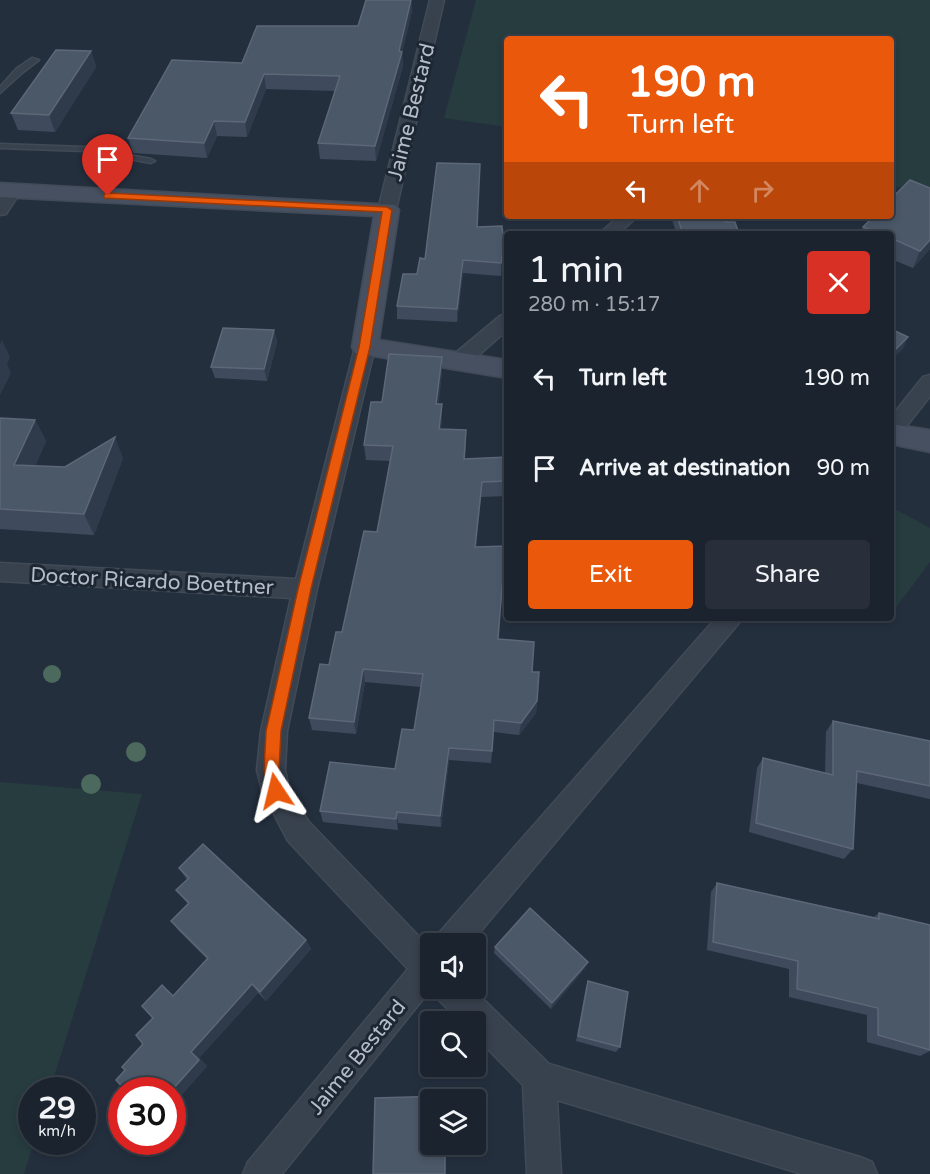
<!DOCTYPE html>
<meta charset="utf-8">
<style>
body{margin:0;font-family:"Varela Round",sans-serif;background:#282f3a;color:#f1f3f6;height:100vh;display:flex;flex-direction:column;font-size:22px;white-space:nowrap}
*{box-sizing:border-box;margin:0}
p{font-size:20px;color:#a0a4aa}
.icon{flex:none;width:33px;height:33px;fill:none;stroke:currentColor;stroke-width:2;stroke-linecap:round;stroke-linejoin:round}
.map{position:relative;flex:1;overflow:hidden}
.details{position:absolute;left:504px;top:231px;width:390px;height:390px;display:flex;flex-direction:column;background:#1b232e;border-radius:6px;box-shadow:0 3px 9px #0003,0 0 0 2px #39404a}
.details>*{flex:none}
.top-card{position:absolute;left:504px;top:36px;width:390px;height:183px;border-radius:6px;box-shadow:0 3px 9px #0003,0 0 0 2px #39404a;background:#ea580c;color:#fff;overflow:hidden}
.fabs{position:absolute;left:420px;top:933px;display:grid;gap:12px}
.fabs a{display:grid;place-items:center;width:66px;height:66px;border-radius:6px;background:#1b232e;box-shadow:0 3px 9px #0003,0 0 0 2px #39404a;font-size:30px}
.speed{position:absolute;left:18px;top:1077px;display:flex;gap:12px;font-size:30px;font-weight:700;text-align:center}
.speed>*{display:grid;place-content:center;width:78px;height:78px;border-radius:50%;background:#1b232e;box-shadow:0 3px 9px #0003,0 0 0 2px #39404a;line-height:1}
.speed small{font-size:15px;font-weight:400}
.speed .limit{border:9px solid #d22;background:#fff;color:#111}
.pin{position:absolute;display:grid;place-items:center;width:51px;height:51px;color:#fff;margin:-62px -26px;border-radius:50% 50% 50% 0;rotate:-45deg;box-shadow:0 0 6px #0007}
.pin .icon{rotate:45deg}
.me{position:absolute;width:66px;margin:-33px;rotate:350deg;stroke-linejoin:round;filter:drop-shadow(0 0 4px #0008)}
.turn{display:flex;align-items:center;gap:21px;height:126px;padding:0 24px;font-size:27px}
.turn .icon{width:78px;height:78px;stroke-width:2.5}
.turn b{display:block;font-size:42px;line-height:51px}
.lanes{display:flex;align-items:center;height:57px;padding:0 24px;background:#0003;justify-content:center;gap:30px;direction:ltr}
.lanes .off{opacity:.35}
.round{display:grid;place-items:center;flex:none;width:63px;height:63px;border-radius:6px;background:#282f3a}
.overview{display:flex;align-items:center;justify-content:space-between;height:102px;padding:0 24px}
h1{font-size:36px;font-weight:600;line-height:45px}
.action{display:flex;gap:12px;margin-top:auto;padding:12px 24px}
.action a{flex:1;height:69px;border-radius:6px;background:#ea580c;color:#fff;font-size:24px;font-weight:600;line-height:69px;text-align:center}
.action a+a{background:#282f3a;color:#f1f3f6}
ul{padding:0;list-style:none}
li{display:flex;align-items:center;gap:18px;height:90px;padding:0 24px}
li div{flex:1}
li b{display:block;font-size:22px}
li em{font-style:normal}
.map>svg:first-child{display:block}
.green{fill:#263c3f}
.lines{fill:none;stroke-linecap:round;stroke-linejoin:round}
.lane-casing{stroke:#414a57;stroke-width:3}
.street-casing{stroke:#414a57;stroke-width:3}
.secondary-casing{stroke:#414a57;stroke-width:3}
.lane{fill:#38414e;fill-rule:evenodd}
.street{fill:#38414e;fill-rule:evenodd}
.secondary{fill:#465061;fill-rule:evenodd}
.tree{fill:#4b6a5d}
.wall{fill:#3f4b5c}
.shaded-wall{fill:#2f3b4b}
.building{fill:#4b5868;stroke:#5c6777;stroke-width:1.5}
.route{fill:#ea580c;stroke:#983908;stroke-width:1.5}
.labels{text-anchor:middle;stroke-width:6;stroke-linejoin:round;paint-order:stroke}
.street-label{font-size:21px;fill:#b4bcc9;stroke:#1d2633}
</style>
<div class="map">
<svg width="930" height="1174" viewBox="0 0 930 1174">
<rect width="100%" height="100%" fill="#242f3e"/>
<g class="green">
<polygon points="476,0 930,0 930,192 891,186 891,39 507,39 507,127 444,118"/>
<polygon points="891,507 930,528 930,562 891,614"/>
<polygon points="0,782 142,794 50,1090 32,1090 32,1142 34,1142 24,1174 0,1174"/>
</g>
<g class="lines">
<defs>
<g id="lane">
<polygon points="32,58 39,60 22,73 0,93 0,87 16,69"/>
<polygon points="0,144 85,147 151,159 155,161 151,163 85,151 0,148"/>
</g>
<g id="street">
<polygon points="430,0 444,0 396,210 387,215 378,210"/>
<polygon points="13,186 21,191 6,214 0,215 0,198 7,187"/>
<polygon points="619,216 638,216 618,234 599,234"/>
<polygon points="507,314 507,330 466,366 452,366 449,361 452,356 500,316"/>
<polygon points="365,341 372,342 375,347 317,589 287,731 285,770 289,788 308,821 430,948 432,988 282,1174 243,1174 248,1162 408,969 288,841 262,791 257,770 261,731 291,598 0,581 0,563 296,579 355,347 358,342"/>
<polygon points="930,375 930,396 898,437 891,440 891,417 923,377"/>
<polygon points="716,618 743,618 470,944 435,944 439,933"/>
<polygon points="434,988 472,988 549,1064 860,1157 872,1162 877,1174 802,1174 557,1100 561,1174 527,1174 523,1085 476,1037 476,1022 460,1022 438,999"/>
</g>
<g id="secondary">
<polygon points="0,183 395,205 399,210 379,340 507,360 507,378 355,353 352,347 374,216 0,197"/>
<polygon points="891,424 930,430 930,452 891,444"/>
</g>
</defs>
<use href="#lane" class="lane-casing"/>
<use href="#street" class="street-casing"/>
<use href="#secondary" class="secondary-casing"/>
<use href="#lane" class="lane"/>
<use href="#street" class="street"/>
<use href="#secondary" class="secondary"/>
</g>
<g class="tree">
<circle cx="52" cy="674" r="9"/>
<circle cx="136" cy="752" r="10"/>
<circle cx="91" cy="784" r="10"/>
</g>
<g class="wall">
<polygon points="366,0 411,0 412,11 402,53 403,66 376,161 320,159 318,143 336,91 266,89 247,137 217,136 207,158 133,153 128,138 242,63 358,26"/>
<polygon points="91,51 96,67 55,132 18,130 11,113"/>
<polygon points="930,188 930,249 913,268 891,259 891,234 860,234 863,227"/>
<polygon points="673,216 724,216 726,222 739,234 677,234 672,220"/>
<polygon points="478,227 504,257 501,276 463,273 457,322 397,319 397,306 417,274 425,259"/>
<polygon points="274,330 277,342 267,381 215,378 211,367"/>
<polygon points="442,357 442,372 438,404 442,404 441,429 466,445 465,459 507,457 507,496 481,497 476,547 507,546 507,599 502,599 498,639 532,672 537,701 536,713 519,735 494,732 491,763 449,760 441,827 398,823 398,830 323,822 320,811 395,769 414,730 421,687 365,682 356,734 312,730 309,718 342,632 377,532 390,461 366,460 364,445 382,402"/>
<polygon points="0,418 35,420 46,441 35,466 65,467 123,458 94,535 0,529"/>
<polygon points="833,721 930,741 930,799 857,783 853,849 844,859 749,832 757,768 763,758 825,773 826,732"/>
<polygon points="179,868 306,940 311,949 266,1001 258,993 199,1058 207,1066 172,1106 172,1090 125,1070 143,1044 173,996 207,959 179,931 171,921 188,904 176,890 187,880"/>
<polygon points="717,883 874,917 879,913 930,942 930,1051 920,1056 867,1042 867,1015 789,997 789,969 707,950 711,892"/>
<polygon points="495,947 585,968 551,1009 494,953"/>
<polygon points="588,981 620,1047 616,1052 576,1041 586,987"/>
</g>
<g class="shaded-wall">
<polygon points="411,0 412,11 402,53 403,66 376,161 375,146"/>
<polygon points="91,51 96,67 55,132 49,115"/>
<polygon points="264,74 266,89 247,137 245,122"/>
<polygon points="214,121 217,136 207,158 204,143"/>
<polygon points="930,240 930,249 913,268 920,251"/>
<polygon points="504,245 504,257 501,276 501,263"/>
<polygon points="463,260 463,273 457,322 457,309"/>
<polygon points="274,330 277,342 267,381 264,369"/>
<polygon points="908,337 903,349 891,360 891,354"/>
<polygon points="2,340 10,357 7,365 11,373 0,395 0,344"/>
<polygon points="442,357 442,372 437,419 436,404"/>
<polygon points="442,404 442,420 440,444 439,429"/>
<polygon points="35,420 46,441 26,486 14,465"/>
<polygon points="115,437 123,458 94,535 84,514"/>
<polygon points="482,482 481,497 475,561 475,547"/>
<polygon points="363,669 365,682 356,734 354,722"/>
<polygon points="537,701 536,713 519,735 521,723"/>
<polygon points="449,748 449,760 441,827 440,816"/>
<polygon points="397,812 398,823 398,830 396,819"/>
<polygon points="306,940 311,949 266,1001 260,992"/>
<polygon points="588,962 585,968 551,1009 552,1003"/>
<polygon points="252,984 258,993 199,1058 207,1066 172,1106 172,1090 191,1052"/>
</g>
<g class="building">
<polygon points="366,0 411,0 399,51 402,52 375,146 318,143 340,76 264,74 245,122 214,121 204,143 128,138 172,60 242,63 257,26 358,26"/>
<polygon points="56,50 91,51 49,115 11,113"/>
<polygon points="437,163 480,164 477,227 502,226 504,245 501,263 463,260 457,309 397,306 403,274 417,274 420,258 425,259"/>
<polygon points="910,180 930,188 930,240 920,251 891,238 891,234 880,234 863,227 874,216 891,216 891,199"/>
<polygon points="677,216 724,216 726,222 735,222 739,234 683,234"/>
<polygon points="223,328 274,330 264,369 211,367"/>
<polygon points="891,329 908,337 891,354"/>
<polygon points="389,354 442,357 436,404 442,404 439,429 466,430 464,459 507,457 507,481 482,482 475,547 507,546 507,585 502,585 498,639 534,642 532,672 539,672 537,701 521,723 494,720 492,751 449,748 440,816 397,812 396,819 320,811 330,762 395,769 402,729 414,730 423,674 363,669 354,722 309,718 320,664 329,665 336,632 342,632 364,531 377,532 393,446 364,445 371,402 382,402"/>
<polygon points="0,418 35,420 14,465 65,467 115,437 84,514 0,509"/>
<polygon points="833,721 930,741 930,786 857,771 853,849 756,823 763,758 833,775"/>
<polygon points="203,844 306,940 260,992 252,984 191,1052 199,1060 172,1090 125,1090 116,1080 125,1070 122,1067 143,1044 136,1035 153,1018 142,1006 162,985 173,996 208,958 171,921 189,903 176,890 189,878 179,868"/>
<polygon points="717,883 879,919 879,913 930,925 930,1050 878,1035 878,1008 797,989 798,961 713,942"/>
<polygon points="530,908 588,962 552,1003 495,947"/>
<polygon points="588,981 628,992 620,1047 578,1036"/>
<polygon points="444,1096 444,1100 430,1100 430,1144 445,1144 445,1174 373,1174 375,1098"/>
<polygon points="122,1107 122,1116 117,1111"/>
</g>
<polygon class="route" points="108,193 387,207 392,210 370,347 311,589 281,731 279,770 284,791 282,797 276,799 271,797 264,770 266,731 298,589 359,347 382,212 104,198 104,194"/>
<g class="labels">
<g class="street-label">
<text transform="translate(411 112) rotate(-76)" y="7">Jaime Bestard</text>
<text transform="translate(152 581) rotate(3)" y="7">Doctor Ricardo Boettner</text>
<text transform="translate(357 1057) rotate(-51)" y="7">Jaime Bestard</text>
</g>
</g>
</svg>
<div class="fabs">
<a><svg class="icon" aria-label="sound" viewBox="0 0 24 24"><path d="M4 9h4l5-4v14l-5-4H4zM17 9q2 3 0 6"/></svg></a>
<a><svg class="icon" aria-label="search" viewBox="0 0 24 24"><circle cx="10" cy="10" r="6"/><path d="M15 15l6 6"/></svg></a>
<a><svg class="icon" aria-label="layers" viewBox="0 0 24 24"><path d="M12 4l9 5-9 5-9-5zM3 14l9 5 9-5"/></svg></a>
</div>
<div class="speed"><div>29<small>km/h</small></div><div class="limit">30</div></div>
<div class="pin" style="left:108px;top:196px;background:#d93025"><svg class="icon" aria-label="arrive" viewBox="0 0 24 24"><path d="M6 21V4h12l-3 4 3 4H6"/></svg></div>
<svg class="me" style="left:276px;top:791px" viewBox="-20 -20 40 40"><path d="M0-17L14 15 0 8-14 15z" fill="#ea580c" stroke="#fff" stroke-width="4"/></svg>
<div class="top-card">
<div class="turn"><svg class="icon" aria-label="left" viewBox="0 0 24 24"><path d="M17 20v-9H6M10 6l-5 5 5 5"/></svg><div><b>190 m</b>Turn left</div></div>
<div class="lanes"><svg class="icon" aria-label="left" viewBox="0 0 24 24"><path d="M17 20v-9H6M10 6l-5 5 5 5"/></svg><svg class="icon off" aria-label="ahead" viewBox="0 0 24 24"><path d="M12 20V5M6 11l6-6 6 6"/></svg><svg class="icon off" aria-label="right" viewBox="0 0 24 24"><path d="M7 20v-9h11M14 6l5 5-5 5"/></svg></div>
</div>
<section class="details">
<div class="overview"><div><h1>1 min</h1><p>280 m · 15:17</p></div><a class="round" style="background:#d93025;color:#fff"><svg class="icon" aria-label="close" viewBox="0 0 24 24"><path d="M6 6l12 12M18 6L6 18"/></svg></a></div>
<ul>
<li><svg class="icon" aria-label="left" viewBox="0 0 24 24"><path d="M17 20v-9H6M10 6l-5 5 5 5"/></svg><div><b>Turn left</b></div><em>190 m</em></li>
<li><svg class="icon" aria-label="arrive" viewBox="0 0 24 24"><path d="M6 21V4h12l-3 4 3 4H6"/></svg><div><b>Arrive at destination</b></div><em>90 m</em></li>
</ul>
<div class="action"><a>Exit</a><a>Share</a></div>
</section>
</div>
